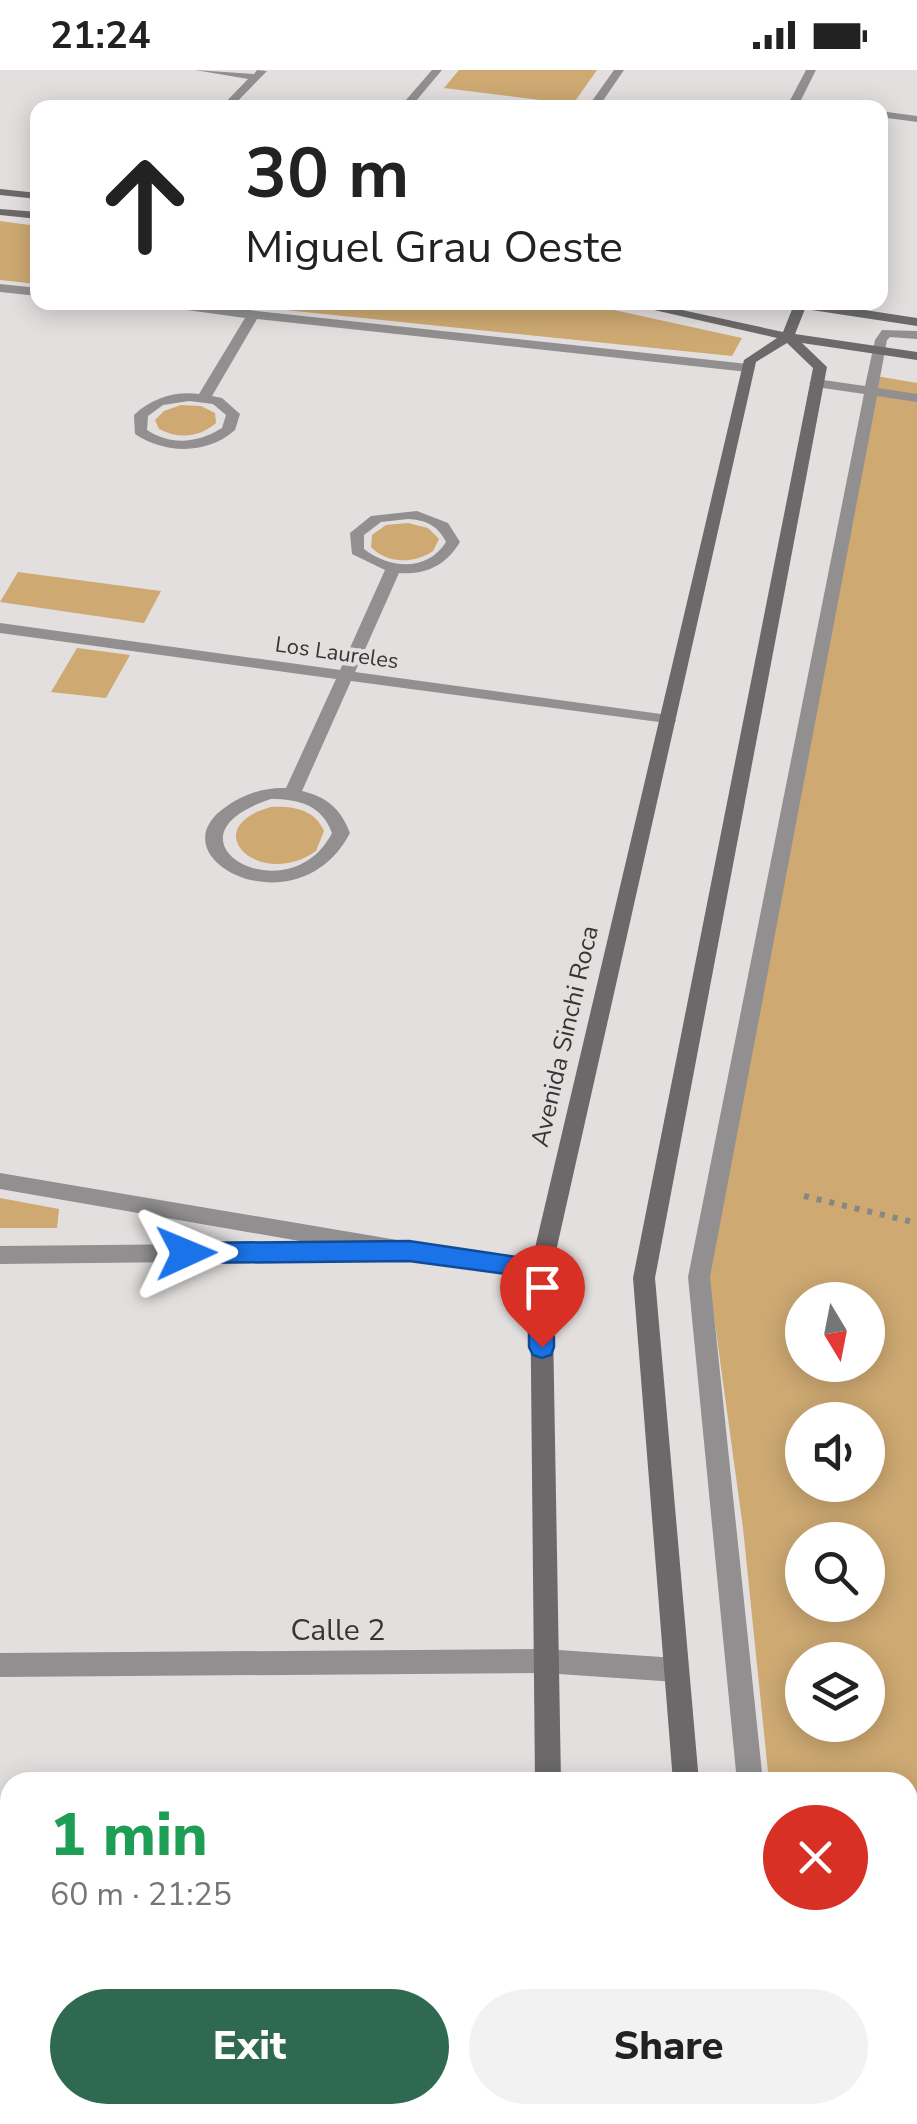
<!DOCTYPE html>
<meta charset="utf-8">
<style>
body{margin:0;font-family:"Nunito Sans",sans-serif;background:#f2f2f2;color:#222;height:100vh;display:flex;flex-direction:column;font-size:38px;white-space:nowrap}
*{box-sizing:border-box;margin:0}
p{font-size:32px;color:#767676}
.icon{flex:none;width:55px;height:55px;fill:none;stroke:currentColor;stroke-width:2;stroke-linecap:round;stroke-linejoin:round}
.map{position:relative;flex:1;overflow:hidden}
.panel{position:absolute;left:0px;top:1702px;width:918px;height:352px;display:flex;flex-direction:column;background:#fff;border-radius:30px 30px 0 0;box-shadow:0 5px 25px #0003}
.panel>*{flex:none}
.banner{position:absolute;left:30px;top:30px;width:858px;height:210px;border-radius:20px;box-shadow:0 5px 25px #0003;background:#fff;color:#222;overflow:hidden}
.needle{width:65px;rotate:170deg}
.buttons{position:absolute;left:785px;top:1212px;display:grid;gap:20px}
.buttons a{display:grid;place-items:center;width:100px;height:100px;border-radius:50%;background:#fff;box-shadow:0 5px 25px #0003;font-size:50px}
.pin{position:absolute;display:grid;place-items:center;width:85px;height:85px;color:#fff;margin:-102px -42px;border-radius:50% 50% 50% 0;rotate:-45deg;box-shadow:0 0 10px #0007}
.pin .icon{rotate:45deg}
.me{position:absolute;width:110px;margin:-55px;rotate:89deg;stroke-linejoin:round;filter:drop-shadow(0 0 8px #0008)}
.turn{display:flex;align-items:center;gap:35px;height:210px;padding:0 50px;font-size:45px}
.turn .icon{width:130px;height:130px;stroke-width:2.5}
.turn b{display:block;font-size:70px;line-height:85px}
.round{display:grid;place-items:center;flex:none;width:105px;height:105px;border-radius:52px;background:#f2f2f2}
.headline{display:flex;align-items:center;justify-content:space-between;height:170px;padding:0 50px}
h1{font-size:60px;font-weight:800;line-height:75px;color:#1e9e55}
.cta{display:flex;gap:20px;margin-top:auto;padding:20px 50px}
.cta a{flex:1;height:115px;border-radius:60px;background:#2f6952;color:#fff;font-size:40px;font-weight:800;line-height:115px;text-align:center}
.cta a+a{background:#f2f2f2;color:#222}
.status{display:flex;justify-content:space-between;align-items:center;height:70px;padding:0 50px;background:#fff;direction:ltr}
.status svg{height:28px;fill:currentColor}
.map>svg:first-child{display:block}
.green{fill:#cea972;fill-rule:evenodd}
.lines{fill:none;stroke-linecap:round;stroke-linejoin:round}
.path{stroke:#898686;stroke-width:6;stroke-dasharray:5 8;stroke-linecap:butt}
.service{fill:#918f90;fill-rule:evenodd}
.minor{fill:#918f90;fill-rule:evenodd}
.tertiary{fill:#918f90;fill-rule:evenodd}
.secondary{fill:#6b696a;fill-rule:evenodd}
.route{fill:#1a73e8;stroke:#114b97;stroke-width:2.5}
.labels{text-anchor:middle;stroke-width:8;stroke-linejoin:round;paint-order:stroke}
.far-street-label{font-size:22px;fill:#373535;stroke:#e3dfdf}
.street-label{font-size:25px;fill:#373535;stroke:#e3dfdf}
.near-street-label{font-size:30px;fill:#373535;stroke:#e3dfdf}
</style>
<div class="status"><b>21:24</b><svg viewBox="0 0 49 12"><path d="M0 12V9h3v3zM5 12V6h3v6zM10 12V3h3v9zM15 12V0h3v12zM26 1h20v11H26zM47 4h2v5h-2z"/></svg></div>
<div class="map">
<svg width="917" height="2054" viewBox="0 0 917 2054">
<rect width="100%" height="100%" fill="#e3dfdf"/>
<g class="green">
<polygon points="459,0 597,0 573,34 444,18"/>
<polygon points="0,151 37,156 37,214 0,210"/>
<polygon points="217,233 582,233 742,268 732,286"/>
<path d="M876,306L917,313V2054H803L802,2045H908V1712H769L743,1458L705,1181ZM802,1230H868V1295H802ZM802,1350H868V1415H802ZM802,1470H868V1535H802ZM802,1590H868V1655H802Z"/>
<path d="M181,335L201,336L215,343L216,353C199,368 178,369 159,359L155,350L164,341Z"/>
<path d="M408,453L428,458L439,469L433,481C414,494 387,494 371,477L372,465L386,455Z"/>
<polygon points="18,502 161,521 144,553 0,532"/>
<polygon points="77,578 130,585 106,628 51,622"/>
<path d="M271,737C293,736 314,739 324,761L316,781C260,821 194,758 271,737Z"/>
<polygon points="0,1128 59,1139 57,1158 0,1158"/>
</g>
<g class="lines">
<polyline class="path" points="804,1126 917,1153"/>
<g class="service">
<polygon points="882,260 917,261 917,269 890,267 887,270 878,318 917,324 917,332 877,326 710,1207 763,1712 737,1712 688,1207 864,324 816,317 809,313 816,309 865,316 875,270"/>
<polygon points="768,2045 798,2045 799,2054 769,2054"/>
</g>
<g class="minor">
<polygon points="195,0 254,4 257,0 267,1 231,38 220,38 248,9"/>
<polygon points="432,0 442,0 410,38 399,38"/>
<polygon points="614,0 624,0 598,38 587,38"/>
<polygon points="794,30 831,35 836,38 790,35 790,31"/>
<polygon points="880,41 917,46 917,52 880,47"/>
<polygon points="0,214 38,218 38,226 0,222"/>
<path d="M129,232H174L748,294L755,298L748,302L257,249L212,326L222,328L240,344L235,360C207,385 165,384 135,364L134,345C152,328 175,321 199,324L245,248ZM189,331L213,334L226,345L222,358C198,373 171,376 147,360L148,346L163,335Z"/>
<path d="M417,441L448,453L460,472C446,495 427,505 399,503L355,602L668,645L676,650L674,654L351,611L302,721C327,727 341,739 350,763C297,864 150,787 227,736C244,724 265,717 286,718L336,609L0,563V553L340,600L385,500L352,484L350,463L371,446ZM408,449C425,450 438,455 446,472C427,502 390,499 364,479V465L381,452ZM271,729C299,729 322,735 332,763C288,848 151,768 271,729Z"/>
<polygon points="0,1103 409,1172 541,1190 549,1193 552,1199 549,1205 541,1208 367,1182 357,1190 0,1194 0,1176 311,1173 0,1119"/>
<polygon points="544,1579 676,1588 685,1591 689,1600 685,1609 676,1612 544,1603 0,1607 0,1583"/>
</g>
<polygon class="tertiary" points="806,0 816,0 797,38 786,38"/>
<g class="secondary">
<polygon points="0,119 38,123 38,129 0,125"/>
<polygon points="0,139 38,142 38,149 0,145"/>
<polygon points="619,232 645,232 783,262 793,237 778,232 812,232 917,248 917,256 805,239 795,264 917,282 917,290 802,273 827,297 655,1208 699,1712 673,1712 633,1208 813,298 787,273 756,292 552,1199 561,1712 535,1712 530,1199 744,290 777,268"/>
<rect x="544" y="2045" width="30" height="9"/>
<rect x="698" y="2045" width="30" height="9"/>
</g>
</g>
<polygon class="route" points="409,1171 550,1192 553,1199 554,1277 551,1285 542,1288 533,1285 529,1277 529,1207 409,1191 186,1193 177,1190 174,1183 177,1176 186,1173"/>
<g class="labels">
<g class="far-street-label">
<text transform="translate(337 582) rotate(8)" y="8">Los Laureles</text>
</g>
<g class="street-label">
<text transform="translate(564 966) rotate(-77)" y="9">Avenida Sinchi Roca</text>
</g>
<g class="near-street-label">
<text x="338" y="1570">Calle 2</text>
</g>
</g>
</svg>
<div class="buttons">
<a><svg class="needle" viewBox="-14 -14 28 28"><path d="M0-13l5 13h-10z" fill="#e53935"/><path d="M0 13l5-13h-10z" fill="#767676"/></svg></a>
<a><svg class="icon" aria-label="sound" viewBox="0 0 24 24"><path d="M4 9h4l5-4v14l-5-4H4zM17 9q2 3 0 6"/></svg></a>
<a><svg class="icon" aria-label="search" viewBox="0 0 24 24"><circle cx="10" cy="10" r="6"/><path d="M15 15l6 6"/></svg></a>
<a><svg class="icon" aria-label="layers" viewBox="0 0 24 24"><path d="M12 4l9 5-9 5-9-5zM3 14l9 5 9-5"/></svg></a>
</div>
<div class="pin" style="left:542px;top:1277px;background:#d93025"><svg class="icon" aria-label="arrive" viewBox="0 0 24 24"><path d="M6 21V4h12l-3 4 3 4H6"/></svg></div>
<svg class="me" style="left:186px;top:1183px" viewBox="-20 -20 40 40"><path d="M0-17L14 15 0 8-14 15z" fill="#1a73e8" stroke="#fff" stroke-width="4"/></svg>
<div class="banner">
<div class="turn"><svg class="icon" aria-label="ahead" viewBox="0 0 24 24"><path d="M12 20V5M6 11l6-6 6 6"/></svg><div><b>30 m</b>Miguel Grau Oeste</div></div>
</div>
<section class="panel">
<div class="headline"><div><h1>1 min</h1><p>60 m · 21:25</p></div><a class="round" style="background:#d93025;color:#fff"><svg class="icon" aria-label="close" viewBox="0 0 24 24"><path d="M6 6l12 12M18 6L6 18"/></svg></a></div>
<div class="cta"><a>Exit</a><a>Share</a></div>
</section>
</div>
